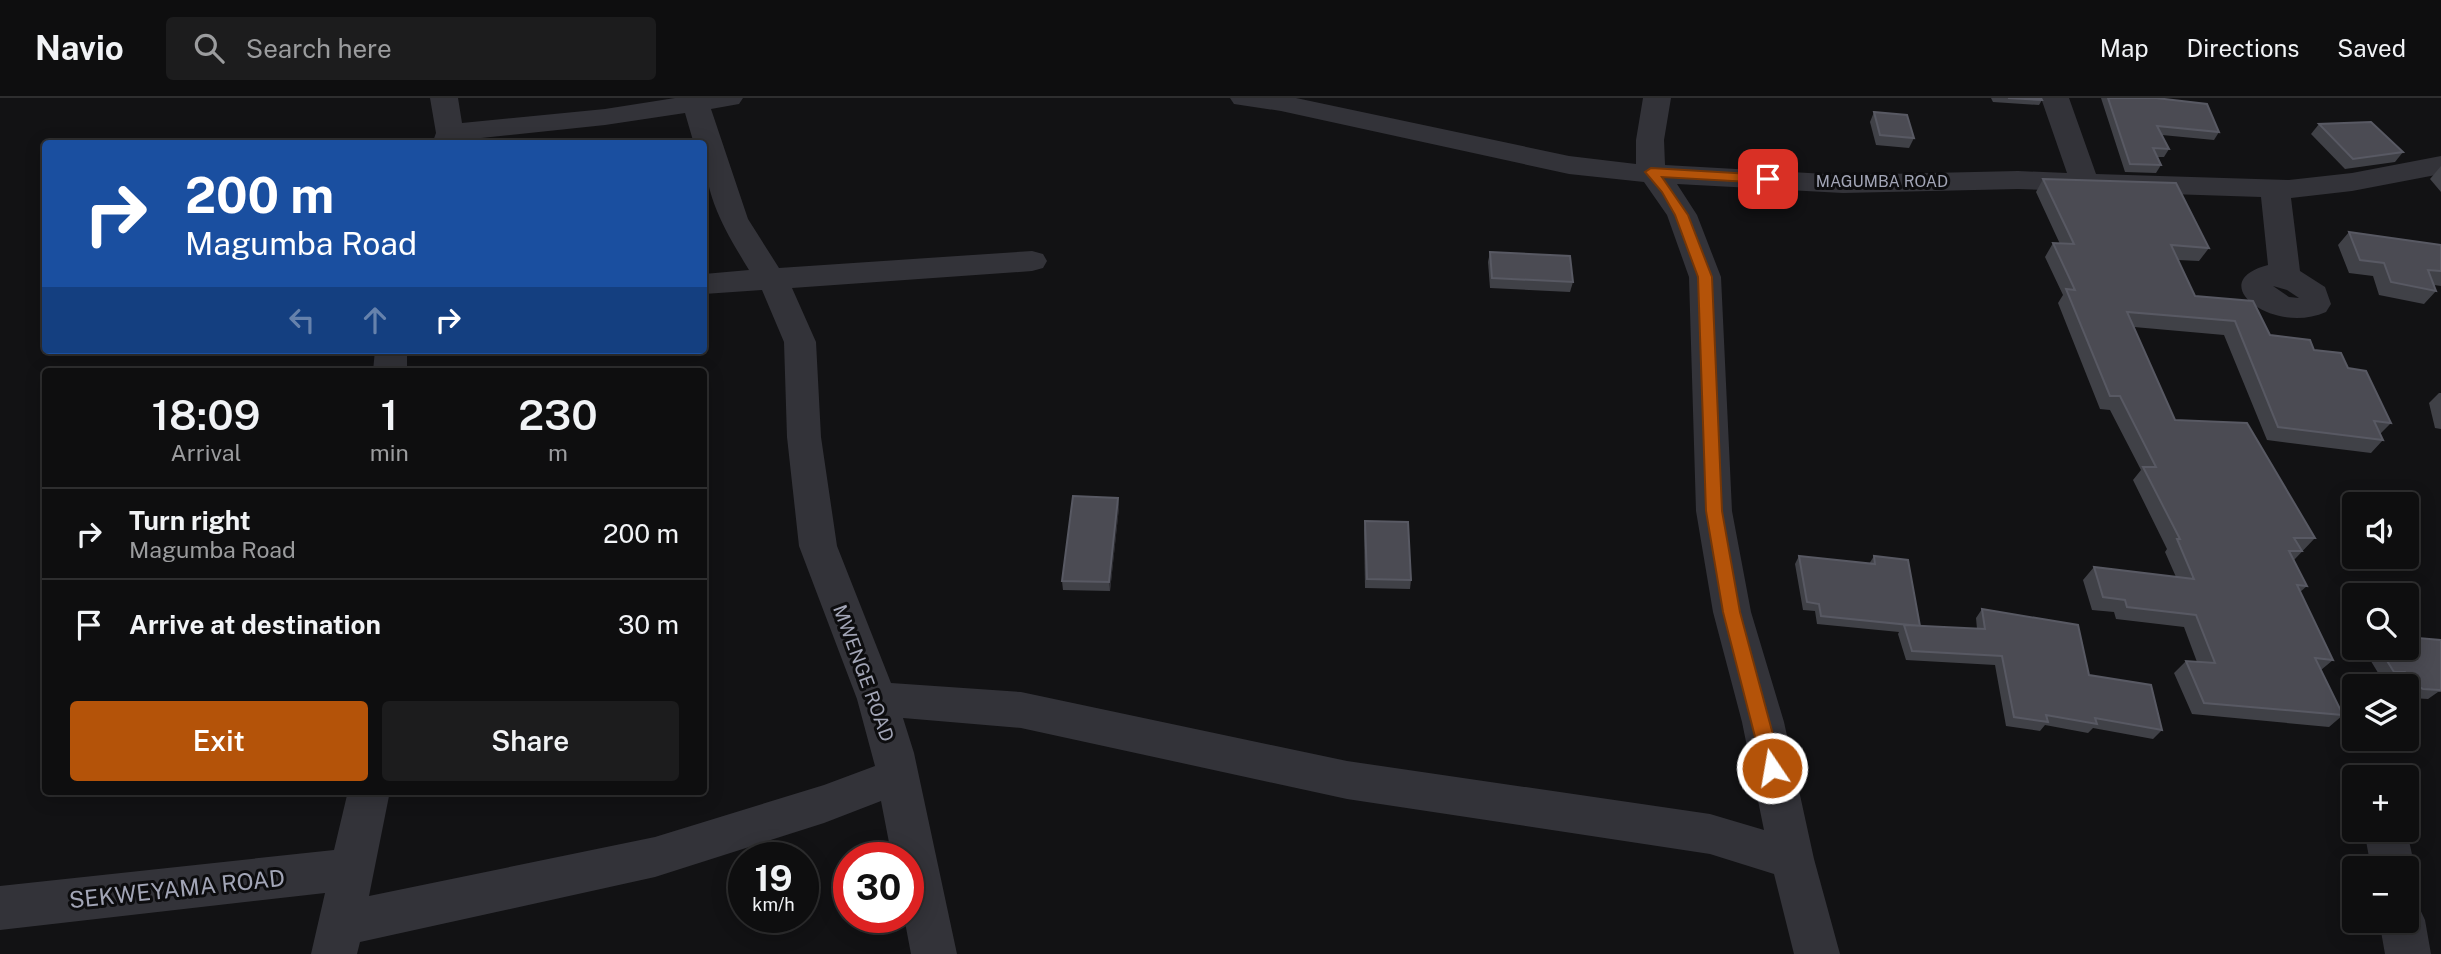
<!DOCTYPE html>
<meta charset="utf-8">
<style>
body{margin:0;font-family:"Public Sans",sans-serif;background:#1c1c1d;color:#f1f3f6;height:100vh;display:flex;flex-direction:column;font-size:26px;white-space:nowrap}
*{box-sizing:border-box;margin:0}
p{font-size:23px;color:#9b9c9e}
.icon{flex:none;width:38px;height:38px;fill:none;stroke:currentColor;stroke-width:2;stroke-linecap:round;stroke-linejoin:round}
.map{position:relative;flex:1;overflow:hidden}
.side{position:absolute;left:42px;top:270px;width:665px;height:427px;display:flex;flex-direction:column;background:#0e0e0f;border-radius:7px;box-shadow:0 4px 18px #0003,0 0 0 2px #2e2e2f}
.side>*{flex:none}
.banner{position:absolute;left:42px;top:42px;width:665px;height:214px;border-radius:7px;box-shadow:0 4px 18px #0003,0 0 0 2px #2e2e2f;background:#1a4fa0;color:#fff;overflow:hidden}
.tools{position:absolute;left:2342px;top:394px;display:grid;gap:14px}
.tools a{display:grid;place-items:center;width:77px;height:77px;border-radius:7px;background:#0e0e0f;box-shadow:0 4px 18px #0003,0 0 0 2px #2e2e2f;font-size:35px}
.speed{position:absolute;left:728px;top:744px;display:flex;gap:14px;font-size:35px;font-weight:700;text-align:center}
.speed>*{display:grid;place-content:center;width:91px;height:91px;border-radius:50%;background:#0e0e0f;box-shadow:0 4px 18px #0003,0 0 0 2px #2e2e2f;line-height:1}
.speed small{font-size:18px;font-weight:400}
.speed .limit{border:10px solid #d22;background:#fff;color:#111}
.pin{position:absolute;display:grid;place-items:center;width:60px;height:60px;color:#fff;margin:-30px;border-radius:14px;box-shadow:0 4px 10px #0006}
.me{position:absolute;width:77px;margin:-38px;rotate:348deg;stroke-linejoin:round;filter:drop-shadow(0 0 5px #0008)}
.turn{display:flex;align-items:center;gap:24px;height:147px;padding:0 28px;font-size:32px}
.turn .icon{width:91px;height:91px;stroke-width:2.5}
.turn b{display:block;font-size:49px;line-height:60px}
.lanes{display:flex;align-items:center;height:66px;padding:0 28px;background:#0003;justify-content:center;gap:35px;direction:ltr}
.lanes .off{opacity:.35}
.eta{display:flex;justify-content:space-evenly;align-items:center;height:119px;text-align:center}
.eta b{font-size:42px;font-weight:600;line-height:49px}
.action{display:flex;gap:14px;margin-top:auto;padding:14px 28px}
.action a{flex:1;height:80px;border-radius:7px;background:#b45309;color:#fff;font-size:28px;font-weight:600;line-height:80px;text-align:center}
.action a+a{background:#1c1c1d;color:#f1f3f6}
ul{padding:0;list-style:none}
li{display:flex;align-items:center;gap:21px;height:91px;padding:0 28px;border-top:2px solid #2e2e2f}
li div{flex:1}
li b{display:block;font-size:26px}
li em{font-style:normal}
header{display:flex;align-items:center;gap:42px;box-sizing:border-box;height:98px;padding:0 35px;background:#0e0e0f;border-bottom:2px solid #2e2e2f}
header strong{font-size:33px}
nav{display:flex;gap:38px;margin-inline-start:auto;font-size:24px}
.search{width:490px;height:63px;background:#1c1c1d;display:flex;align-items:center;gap:18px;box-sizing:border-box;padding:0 24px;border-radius:7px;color:#9b9c9e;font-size:26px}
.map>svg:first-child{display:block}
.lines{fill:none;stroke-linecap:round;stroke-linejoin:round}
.minor{fill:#333339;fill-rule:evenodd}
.wall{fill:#404147}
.shaded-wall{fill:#29292e}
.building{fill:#4b4b53;stroke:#585963;stroke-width:2}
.route{fill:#b45309;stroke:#753606;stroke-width:2}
.labels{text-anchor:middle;stroke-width:6;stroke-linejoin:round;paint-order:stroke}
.far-street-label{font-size:16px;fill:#a2a5b6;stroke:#0d0d0f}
.street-label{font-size:19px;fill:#a2a5b6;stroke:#0d0d0f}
.near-street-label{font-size:23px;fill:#a2a5b6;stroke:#0d0d0f}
</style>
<header>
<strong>Navio</strong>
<div class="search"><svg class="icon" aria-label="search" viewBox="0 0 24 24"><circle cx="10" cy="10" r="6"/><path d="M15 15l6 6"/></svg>Search here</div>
<nav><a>Map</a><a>Directions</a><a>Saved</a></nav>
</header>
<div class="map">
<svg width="2441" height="856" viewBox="0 0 2441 856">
<rect width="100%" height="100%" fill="#121214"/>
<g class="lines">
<g class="minor">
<path d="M430,0H458L462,25L605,11L675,0H743L739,6L711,11L748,121L779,170L1032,153L1043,156L1047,163L1043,170L1032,173L792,190L816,244L821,339L837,448L891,585L1021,594L1347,663L1710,716L1764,732L1742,624L1713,514L1696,413L1689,179L1667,117L1644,84L1569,76L1281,13L1234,6L1230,0H1296L1569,58L1636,66V42L1643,0H1671L1664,42L1665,67L1843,77L2018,73L2067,75L2041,0H2069L2096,76L2289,82L2352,75L2441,58V76L2352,93L2291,100L2300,173L2325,189L2331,206L2326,214C2273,238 2202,184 2268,167L2261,99L2018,91L1843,95L1677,86L1697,117L1721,179L1732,413L1751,514L1784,624L1814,761L1840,856H1794L1774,776L1710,756L1347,701L1021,630L903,620L914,655L957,856H911L904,819H908V760H892L881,703L824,725L655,779L360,844L357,856H311L325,795L0,832V788L334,752L348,693H390L369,798L655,739L824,687L875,668L857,601L799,448L787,339L784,244L762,192L704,196V176L749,172C723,129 704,98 704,46H694L685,15L605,27L462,42L460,46H432L436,35ZM2273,188L2287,192L2299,200L2289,199Z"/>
<polygon points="375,252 407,252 407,273 373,273"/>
<polygon points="2406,729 2415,770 2406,786 2406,770 2371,770 2364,732 2406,732"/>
<polygon points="2406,802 2418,807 2425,822 2431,856 2385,856 2379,822 2406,822"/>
</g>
</g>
<g class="wall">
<polygon points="1991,0 2041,0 2042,2 2039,7 1993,4"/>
<polygon points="2101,0 2156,0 2219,34 2214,42 2162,37 2169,51 2164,59 2157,59 2161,67 2156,75 2125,74"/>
<polygon points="1874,14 1914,40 1909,50 1876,47 1870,24"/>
<polygon points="2319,26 2403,54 2395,64 2345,71 2311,36"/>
<polygon points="2441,68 2441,94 2430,81"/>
<polygon points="2043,81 2209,150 2199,163 2178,162 2195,198 2270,237 2314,252 2348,270 2391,325 2380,336 2383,342 2371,355 2267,342 2224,237 2134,229 2175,322 2315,440 2294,462 2307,488 2300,494 2333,562 2321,572 2343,617 2329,629 2192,616 2174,575 2186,563 2197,564 2184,529 2116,521 2114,514 2092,512 2083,482 2094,469 2176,479 2165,454 2167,451 2133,382 2141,372 2110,312 2100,311 2058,205 2063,197 2045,159 2053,145 2060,146 2036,94"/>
<polygon points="2349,134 2441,147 2441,188 2434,187 2436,193 2424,206 2379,197 2373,178 2349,175 2338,147"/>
<polygon points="1490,154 1573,184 1570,194 1490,190 1488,164"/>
<polygon points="2439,295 2441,295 2441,331 2435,330 2429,305"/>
<polygon points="1118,400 1119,409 1110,493 1063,492 1062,483"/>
<polygon points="1365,423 1411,482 1410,491 1365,490 1364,432"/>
<polygon points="1799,458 1869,466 1874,458 1920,528 1977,531 1976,520 1982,511 2089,577 2162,632 2153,641 2093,630 2088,635 2045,627 2040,633 2006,628 1995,567 1906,562 1898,536 1899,534 1817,526 1815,513 1803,512 1795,466"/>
<polygon points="2441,542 2441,594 2438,594 2428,601 2412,600 2406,597 2406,588 2397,588 2394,583 2383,583 2363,550 2406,550"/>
</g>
<polygon class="shaded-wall" points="1118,400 1119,409 1110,493 1109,484"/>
<g class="building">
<polygon points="2008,0 2041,0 2042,2"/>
<polygon points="2108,0 2156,0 2207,6 2219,34 2157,28 2169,51 2153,50 2161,67 2130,66"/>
<polygon points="1874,14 1907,17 1914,40 1880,37"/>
<polygon points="2371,24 2403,54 2353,61 2319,26"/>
<polygon points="2043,81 2176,85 2209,150 2171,147 2195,198 2253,203 2270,237 2310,242 2314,252 2341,255 2348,270 2366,273 2391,325 2374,323 2383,342 2278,329 2235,223 2127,214 2175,322 2247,325 2315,440 2294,440 2302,453 2289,453 2307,488 2297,487 2333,562 2315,560 2343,617 2204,605 2186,563 2215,565 2196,517 2127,509 2125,502 2103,499 2094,469 2194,481 2177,441 2180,441 2143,369 2156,369 2120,298 2110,298 2066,191 2075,192 2053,145 2074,146"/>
<polygon points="2349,134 2441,147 2441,173 2428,172 2436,193 2391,184 2384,165 2360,162"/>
<polygon points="1490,154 1570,158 1573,184 1492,180"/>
<polygon points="1073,398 1118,400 1109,484 1062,483"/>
<polygon points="1365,423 1408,424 1411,482 1367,481"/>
<polygon points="1799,458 1875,466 1874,458 1908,462 1920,528 1821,518 1819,506 1807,504"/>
<polygon points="1982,511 2078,527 2089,577 2151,587 2162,632 2095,620 2097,626 2046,617 2048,624 2014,619 2002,558 1912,553 1904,527 1985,531"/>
<polygon points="2406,539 2441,542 2441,591 2440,592 2423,591 2415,587 2405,574 2394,574 2379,550 2406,550"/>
</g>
<polygon class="route" points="1651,70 1768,77 1774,81 1768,85 1662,79 1688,117 1712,179 1722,413 1740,514 1782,670 1779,675 1772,678 1766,675 1763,670 1723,514 1706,413 1698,179 1675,117 1662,94 1645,74"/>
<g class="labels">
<g class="far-street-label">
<text x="1882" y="89">MAGUMBA ROAD</text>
</g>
<g class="street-label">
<text transform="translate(864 575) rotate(70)" y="7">MWENGE ROAD</text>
</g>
<g class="near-street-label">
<text transform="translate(177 791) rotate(-6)" y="8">SEKWEYAMA ROAD</text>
</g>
</g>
</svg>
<div class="tools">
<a><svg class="icon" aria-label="sound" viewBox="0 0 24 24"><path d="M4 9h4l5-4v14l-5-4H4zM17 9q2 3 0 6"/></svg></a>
<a><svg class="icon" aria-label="search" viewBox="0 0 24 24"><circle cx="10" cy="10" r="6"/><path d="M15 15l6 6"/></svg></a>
<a><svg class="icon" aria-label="layers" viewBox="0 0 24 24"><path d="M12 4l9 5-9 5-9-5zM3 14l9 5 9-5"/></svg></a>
<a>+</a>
<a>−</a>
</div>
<div class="speed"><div>19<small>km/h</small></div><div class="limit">30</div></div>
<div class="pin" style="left:1768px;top:81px;background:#d93025"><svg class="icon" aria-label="arrive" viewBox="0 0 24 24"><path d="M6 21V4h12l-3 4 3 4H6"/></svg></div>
<svg class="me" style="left:1772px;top:670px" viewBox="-20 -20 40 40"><circle r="17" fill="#b45309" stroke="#fff" stroke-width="3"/><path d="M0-11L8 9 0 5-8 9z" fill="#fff"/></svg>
<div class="banner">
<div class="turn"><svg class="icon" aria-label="right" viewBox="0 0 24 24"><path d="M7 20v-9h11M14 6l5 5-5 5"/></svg><div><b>200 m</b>Magumba Road</div></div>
<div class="lanes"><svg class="icon off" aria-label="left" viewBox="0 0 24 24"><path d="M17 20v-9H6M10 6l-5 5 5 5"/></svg><svg class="icon off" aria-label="ahead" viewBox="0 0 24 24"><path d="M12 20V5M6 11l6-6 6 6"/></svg><svg class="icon" aria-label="right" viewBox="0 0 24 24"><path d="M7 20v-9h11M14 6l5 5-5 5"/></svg></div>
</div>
<section class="side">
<div class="eta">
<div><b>18:09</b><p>Arrival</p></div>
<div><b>1</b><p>min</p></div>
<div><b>230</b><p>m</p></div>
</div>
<ul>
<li><svg class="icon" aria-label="right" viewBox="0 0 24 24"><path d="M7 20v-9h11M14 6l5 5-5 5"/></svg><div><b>Turn right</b><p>Magumba Road</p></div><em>200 m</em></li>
<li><svg class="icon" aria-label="arrive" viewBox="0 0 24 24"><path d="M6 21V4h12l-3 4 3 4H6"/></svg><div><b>Arrive at destination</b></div><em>30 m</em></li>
</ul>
<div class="action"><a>Exit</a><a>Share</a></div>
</section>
</div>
